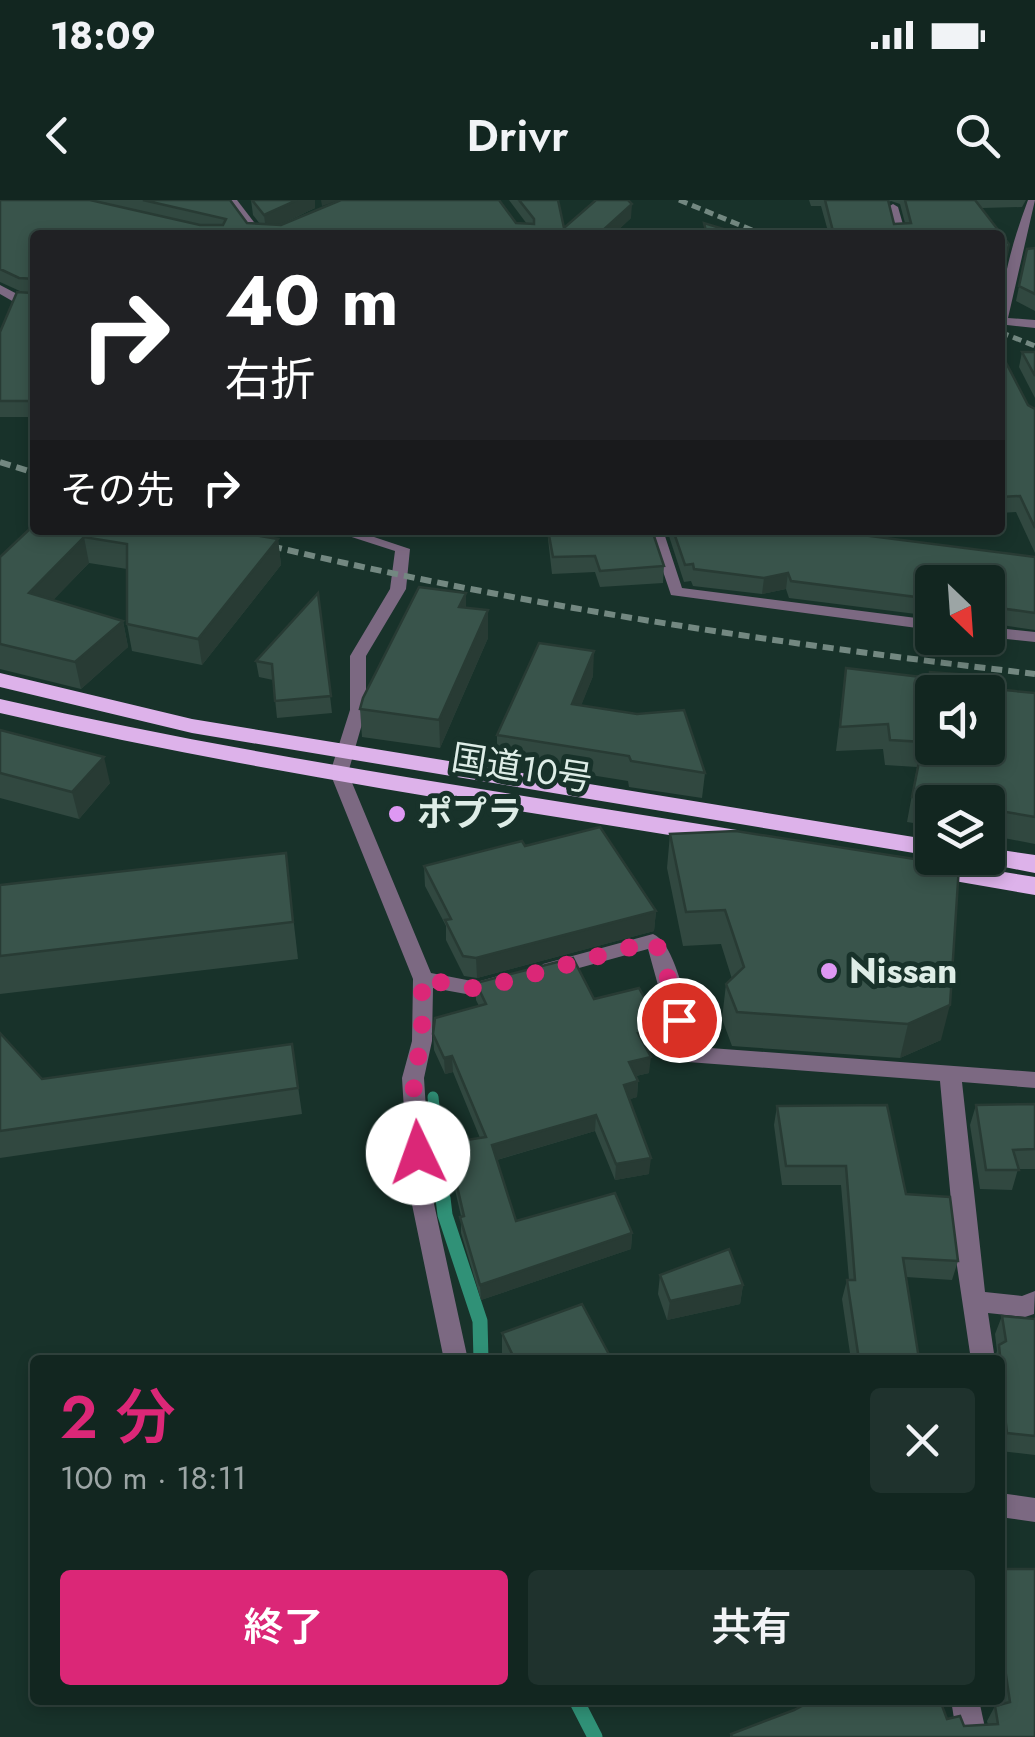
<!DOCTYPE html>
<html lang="ja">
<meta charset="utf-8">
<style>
body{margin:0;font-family:Jost,"Noto Sans JP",sans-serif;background:#1f322d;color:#f1f3f6;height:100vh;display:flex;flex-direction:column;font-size:38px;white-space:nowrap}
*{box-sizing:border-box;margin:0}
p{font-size:32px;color:#9ca5a5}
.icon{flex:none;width:55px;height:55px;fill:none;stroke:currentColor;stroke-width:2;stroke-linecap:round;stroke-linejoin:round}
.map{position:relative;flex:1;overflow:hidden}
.panel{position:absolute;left:30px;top:1155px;width:975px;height:350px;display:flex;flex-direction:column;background:#122620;border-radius:10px;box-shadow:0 5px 15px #0003,0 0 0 2px #31433e}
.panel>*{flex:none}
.hud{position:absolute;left:30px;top:30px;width:975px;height:305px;border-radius:10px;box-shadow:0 5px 15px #0003,0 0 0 2px #31433e;background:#202124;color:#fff;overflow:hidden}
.needle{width:65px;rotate:155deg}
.tools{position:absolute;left:915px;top:365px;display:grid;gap:20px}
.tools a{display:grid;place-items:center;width:90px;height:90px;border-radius:10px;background:#122620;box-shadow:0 5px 15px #0003,0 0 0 2px #31433e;font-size:50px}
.pin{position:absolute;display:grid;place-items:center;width:85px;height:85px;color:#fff;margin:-42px;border:5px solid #fff;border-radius:50%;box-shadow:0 2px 10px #0007}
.me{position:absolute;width:110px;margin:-55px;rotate:357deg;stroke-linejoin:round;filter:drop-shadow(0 0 8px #0008)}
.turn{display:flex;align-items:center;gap:35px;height:210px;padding:0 30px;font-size:45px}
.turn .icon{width:130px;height:130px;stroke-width:2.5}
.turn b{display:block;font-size:70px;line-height:85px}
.then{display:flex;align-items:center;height:95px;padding:0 30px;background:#0003;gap:20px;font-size:38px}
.round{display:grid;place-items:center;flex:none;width:105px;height:105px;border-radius:10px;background:#1f322d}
.overview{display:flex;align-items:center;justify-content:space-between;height:170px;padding:0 30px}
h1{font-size:60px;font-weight:600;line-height:75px;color:#db2777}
.button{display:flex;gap:20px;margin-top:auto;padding:20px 30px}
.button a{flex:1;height:115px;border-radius:10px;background:#db2777;color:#fff;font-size:40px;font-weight:600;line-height:115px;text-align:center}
.button a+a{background:#1f322d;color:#f1f3f6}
.status{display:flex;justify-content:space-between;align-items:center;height:70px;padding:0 50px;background:#122620;direction:ltr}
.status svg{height:28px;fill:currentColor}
header{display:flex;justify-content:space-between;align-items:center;height:130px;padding:0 30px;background:#122620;font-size:45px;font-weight:600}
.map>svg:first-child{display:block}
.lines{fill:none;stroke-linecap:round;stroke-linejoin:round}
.stream-far1{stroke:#309177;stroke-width:11}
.stream{stroke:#309177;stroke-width:15}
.minor{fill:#7c6982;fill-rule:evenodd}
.trunk{fill:#ddb2ea;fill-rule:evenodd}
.rail-far1{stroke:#738881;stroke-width:5;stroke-dasharray:9 5;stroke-linecap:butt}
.rail{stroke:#738881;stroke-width:6;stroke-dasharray:11 6;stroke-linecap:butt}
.wall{fill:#314840;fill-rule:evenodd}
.shaded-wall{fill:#283b34}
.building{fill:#39544b;stroke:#283b34;stroke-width:2.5;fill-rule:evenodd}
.route{stroke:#db2777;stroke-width:18;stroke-dasharray:0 32.4}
.poi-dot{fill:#de98f3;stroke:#18322a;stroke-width:4}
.labels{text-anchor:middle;stroke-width:10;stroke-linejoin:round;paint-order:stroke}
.street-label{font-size:35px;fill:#deede7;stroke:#18322a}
.poi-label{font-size:35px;font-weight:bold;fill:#deede7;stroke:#18322a;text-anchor:start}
</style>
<div class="status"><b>18:09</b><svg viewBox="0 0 49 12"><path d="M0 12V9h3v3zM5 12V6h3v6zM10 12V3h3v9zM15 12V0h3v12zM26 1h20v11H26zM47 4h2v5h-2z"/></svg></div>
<header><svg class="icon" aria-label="back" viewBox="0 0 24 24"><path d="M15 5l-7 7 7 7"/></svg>Drivr<svg class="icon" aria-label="search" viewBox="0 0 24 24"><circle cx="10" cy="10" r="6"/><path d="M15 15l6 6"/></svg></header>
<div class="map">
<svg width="1035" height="1537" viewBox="0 0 1035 1537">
<rect width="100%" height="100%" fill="#18322a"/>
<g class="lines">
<polyline class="stream-far1" points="433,897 444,1001"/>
<g class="stream">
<polyline points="443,998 445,1015 480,1121 481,1160"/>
<polyline points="576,1500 595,1537"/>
</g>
<g class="minor">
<polygon points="226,0 237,0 264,35 252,35"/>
<path d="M1028,0H1035L1008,118L1035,120V128L1007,125L1000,131C1000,85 1012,43 1028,0Z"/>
<polygon points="893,4 898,7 906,35 894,35 888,7"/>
<polygon points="0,85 21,96 35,96 35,104 14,102 0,94"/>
<polygon points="330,330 353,330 410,349 406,389 366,456 366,510 348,573 431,773 477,782 498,776 508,783 505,788 477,796 433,788 432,841 424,878 431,990 468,1160 444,1160 409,990 402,878 412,841 413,779 330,573 350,510 350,456 390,389 395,351"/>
<polygon points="649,330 663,330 682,388 932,420 932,430 671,395"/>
<polygon points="988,427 1035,432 1035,442 988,437"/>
<path d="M653,734C677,743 690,821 697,847L1035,872V888L962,882L985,1092L1022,1096L1035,1091L1034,1114L1025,1117L988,1113L995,1160H971L957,1066L940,881L688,862L681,860L677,854L648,749L550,776L540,769L543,764Z"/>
<polygon points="1000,1293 1035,1298 1035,1322 1000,1317"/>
<polygon points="951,1500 979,1500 987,1537 957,1537"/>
</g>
<g class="trunk">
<polygon points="0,473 192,519 932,640 932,656 192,533 0,487"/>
<path d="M0,499C243,555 491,590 737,630L750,638L737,646C491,606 243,570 0,513Z"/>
<polygon points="988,648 1035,655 1035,673 979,662 976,658 988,658"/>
<polygon points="923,659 1035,677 1035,695 914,674 910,668 914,662"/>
</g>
<g class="rail-far1">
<polyline points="679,0 764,35"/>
<polyline points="1000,132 1035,146"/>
</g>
<g class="rail">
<polyline points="0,262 35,273"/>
<path d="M205,330C478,399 755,441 1035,474"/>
</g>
</g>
<g class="wall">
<polygon points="0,0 230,0 247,23 260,24 253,15 251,0 315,8 280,25 527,24 509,0 558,0 564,28 631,18 616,32 704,31 704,23 743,35 35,35 35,217 0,217 0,132 22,92 0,82"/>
<path d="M809,0H1026L1022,7L982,8L1009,44L1000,88V35H829L821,6H811ZM891,1L900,4L905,23L894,24L889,2Z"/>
<polygon points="1035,48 1035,111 1016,101 1027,49"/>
<polygon points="1000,151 1028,205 1035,209 1035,353 1016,312 1000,313"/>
<polygon points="1022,152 1035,152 1035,198 1019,167"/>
<polygon points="35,324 278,339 281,365 202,465 132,451 127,424 127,369 89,363 53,400 123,421 128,447 81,489 0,469 0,357"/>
<polygon points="547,330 652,330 664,366 663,383 600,387 595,372 552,374"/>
<polygon points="667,330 823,330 1035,357 1035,430 988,423 988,425 988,382 932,382 932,416 789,398 786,389 762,394 693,386 691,381 684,382"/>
<polygon points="318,393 332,513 277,518 273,480 259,477 256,461"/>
<polygon points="466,407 488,438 440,548 362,537 360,509"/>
<polygon points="846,468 929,477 930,472 984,488 1035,493 1035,644 988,635 988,602 932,602 932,626 907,622 917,567 885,565 883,549 836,551"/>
<polygon points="593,476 581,505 705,573 702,598 629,587 628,581 497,560 497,535"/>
<polygon points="0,530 110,583 79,619 0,598"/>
<polygon points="670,634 941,840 900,858 732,846 722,819 726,784 732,779 721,744 683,746 667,668"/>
<polygon points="525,646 656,711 654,731 477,778 464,776 446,740 446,726 425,686 424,666"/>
<polygon points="0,685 290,690 298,759 0,794"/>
<polygon points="476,783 594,799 659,843 646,846 649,873 636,876 638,881 637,897 630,899 649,974 615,980 595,931 497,960 516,1021 632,1033 631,1049 481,1100 461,1033 461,1016 448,959 447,943 480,938 453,872 445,874 434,850 433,834 479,806 476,800"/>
<polygon points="0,833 42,879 292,844 302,914 0,958"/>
<polygon points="1035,904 1035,969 1018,969 1012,990 980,989 970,925 976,905"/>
<polygon points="777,906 906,994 958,1061 952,1080 906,1077 919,1159 932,1160 851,1160 842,1099 847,1080 849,1080 841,985 782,985 774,925"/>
<polygon points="660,1075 743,1085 740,1104 667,1120 658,1094"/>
<polygon points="1002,1116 1035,1119 1035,1255 1000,1251 1000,1160 994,1160 997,1151 995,1134"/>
<polygon points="502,1133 612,1160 505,1160 502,1153"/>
<polygon points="1000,1369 1035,1537 730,1537 731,1534 794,1510 947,1519 964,1526 988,1525 987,1521 995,1506 1000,1504"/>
</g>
<g class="shaded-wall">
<polygon points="297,0 315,0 315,8 266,31 264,15"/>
<polygon points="321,0 340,0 322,6"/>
<polygon points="632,4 631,18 613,35 601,32"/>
<polygon points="84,337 89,363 35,419 29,393"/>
<polygon points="278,339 281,365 202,465 198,439"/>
<polygon points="788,373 786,389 762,394 764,378"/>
<polygon points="466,393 466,420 459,407"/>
<polygon points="488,410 488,438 440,548 439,520"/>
<polygon points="123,421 128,447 81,489 75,462"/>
<polygon points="594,451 593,476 572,529 572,504"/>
<polygon points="104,557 110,583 79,619 72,592"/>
<polygon points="656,711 654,731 477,778 476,758"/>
<polygon points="950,805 941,840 900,858 908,824"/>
<polygon points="661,827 659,843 637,849 638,833"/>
<polygon points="452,856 453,872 445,874 444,858"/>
<polygon points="651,857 649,873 627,878 629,862"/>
<polygon points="638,881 637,897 623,901 624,885"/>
<polygon points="596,915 595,931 493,961 492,945"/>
<polygon points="651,958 649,974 615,980 616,964"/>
<polygon points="632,1033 631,1049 481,1100 480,1085"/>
<polygon points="743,1085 740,1104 667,1120 670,1101"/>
</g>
<g class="building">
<polygon points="0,0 90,0 200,25 223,25 226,19 143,0 230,0 247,23 281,25 341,0 499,0 516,23 534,24 534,19 519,0 558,0 564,28 596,0 628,0 632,4 601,32 706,31 704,23 743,35 35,35 35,82 35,79 19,78 0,69"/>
<polygon points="252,0 297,0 264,15"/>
<polygon points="825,0 888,0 894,24 911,23 905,0 975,0 1009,44 1002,77 1000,76 1000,35 834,35"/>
<polygon points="1035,48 1035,94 1019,86 1027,49"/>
<polygon points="35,90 35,144 33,149 35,149 35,201 0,201 0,132 17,92 32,93"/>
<polygon points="1000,151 1028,205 1035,209 1035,328 1020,296 1000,297"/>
<polygon points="1022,152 1035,152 1035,176"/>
<polygon points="35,324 35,330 224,330 278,339 198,439 127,424 127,344 84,337 29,393 123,421 75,462 0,444 0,357"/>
<polygon points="548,330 652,330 664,366 600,371 595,356 553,357"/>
<polygon points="673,330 823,330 1035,357 1035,413 992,407 988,412 988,382 932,382 932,399 791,381 788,373 764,378 694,369 693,364 685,365"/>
<polygon points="419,387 466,393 459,407 488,410 439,520 360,509 363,498"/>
<polygon points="318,393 331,496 275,501 272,464 256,461"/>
<polygon points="539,443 594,451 572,504 637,514 684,510 705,573 631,561 629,556 497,535"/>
<path d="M846,468L930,478V472L983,476L984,488L1035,493V617L988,609V602H948L912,597L923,542L890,540L888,524L840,527ZM932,492H988V548H932Z"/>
<polygon points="0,530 104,557 72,592 0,573"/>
<polygon points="600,627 656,711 476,758 463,756 445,720 451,719 424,666 522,641 525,646"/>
<polygon points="736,631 959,666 950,805 908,824 737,812 726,784 744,767 725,710 686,712 670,634"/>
<polygon points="286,653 293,722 0,756 0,685"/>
<polygon points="573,758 594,799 639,788 661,827 638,833 651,857 629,862 638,881 624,885 651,958 616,964 596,915 492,945 516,1021 615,993 632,1033 480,1085 460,1017 464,1016 447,943 486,937 452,856 444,858 433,834 435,818 486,804 476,783"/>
<polygon points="0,833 42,879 292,844 298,888 0,931"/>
<polygon points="1035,904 1035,949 1013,950 1019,970 986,970 976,905"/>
<polygon points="887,905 906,994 950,997 958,1061 903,1058 919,1159 932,1160 859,1160 847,1080 855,1080 846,966 786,966 777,906"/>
<polygon points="729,1049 743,1085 670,1101 660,1075"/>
<polygon points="582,1104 612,1160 515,1160 502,1133"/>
<polygon points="1002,1116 1035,1119 1035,1236 1007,1233 1005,1216 1000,1216 1001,1166 999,1145 1006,1141"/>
<polygon points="1000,1369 1035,1369 1035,1537 732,1537 731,1534 794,1510 813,1500 940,1500 947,1519 960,1516 964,1526 998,1524 995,1506 1010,1502 1000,1435"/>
</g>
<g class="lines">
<polyline class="route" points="418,953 413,878 422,841 422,779 478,789 653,741 661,752 679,820"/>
</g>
<g class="poi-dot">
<circle cx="397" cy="614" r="10"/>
<circle cx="829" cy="771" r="10"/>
</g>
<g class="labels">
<g class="street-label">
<text transform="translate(522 568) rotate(9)" y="12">国道10号</text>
</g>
<g class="poi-label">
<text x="417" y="626">ポプラ</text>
<text x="849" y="783">Nissan</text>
</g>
</g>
</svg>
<div class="tools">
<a><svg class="needle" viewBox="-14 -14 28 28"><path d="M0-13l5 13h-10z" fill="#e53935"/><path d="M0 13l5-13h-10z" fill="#9ca5a5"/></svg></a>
<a><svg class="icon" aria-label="sound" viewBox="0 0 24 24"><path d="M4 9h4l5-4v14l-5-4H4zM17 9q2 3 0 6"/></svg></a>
<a><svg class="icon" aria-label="layers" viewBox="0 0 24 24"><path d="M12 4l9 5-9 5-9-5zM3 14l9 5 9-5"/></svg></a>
</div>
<div class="pin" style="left:679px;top:820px;background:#d93025"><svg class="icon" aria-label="arrive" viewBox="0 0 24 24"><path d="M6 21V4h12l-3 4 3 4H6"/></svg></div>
<svg class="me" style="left:418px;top:953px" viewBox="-20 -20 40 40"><circle r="19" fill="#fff"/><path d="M0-13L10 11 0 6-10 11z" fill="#db2777"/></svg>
<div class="hud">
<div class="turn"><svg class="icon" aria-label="right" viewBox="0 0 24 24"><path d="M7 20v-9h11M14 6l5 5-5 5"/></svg><div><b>40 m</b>右折</div></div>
<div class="then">その先<svg class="icon" aria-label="right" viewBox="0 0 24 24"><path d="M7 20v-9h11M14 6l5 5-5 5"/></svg></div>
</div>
<section class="panel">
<div class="overview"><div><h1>2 分</h1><p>100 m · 18:11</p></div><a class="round"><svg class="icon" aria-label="close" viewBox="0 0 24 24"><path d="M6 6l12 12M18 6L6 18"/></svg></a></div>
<div class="button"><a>終了</a><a>共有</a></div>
</section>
</div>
